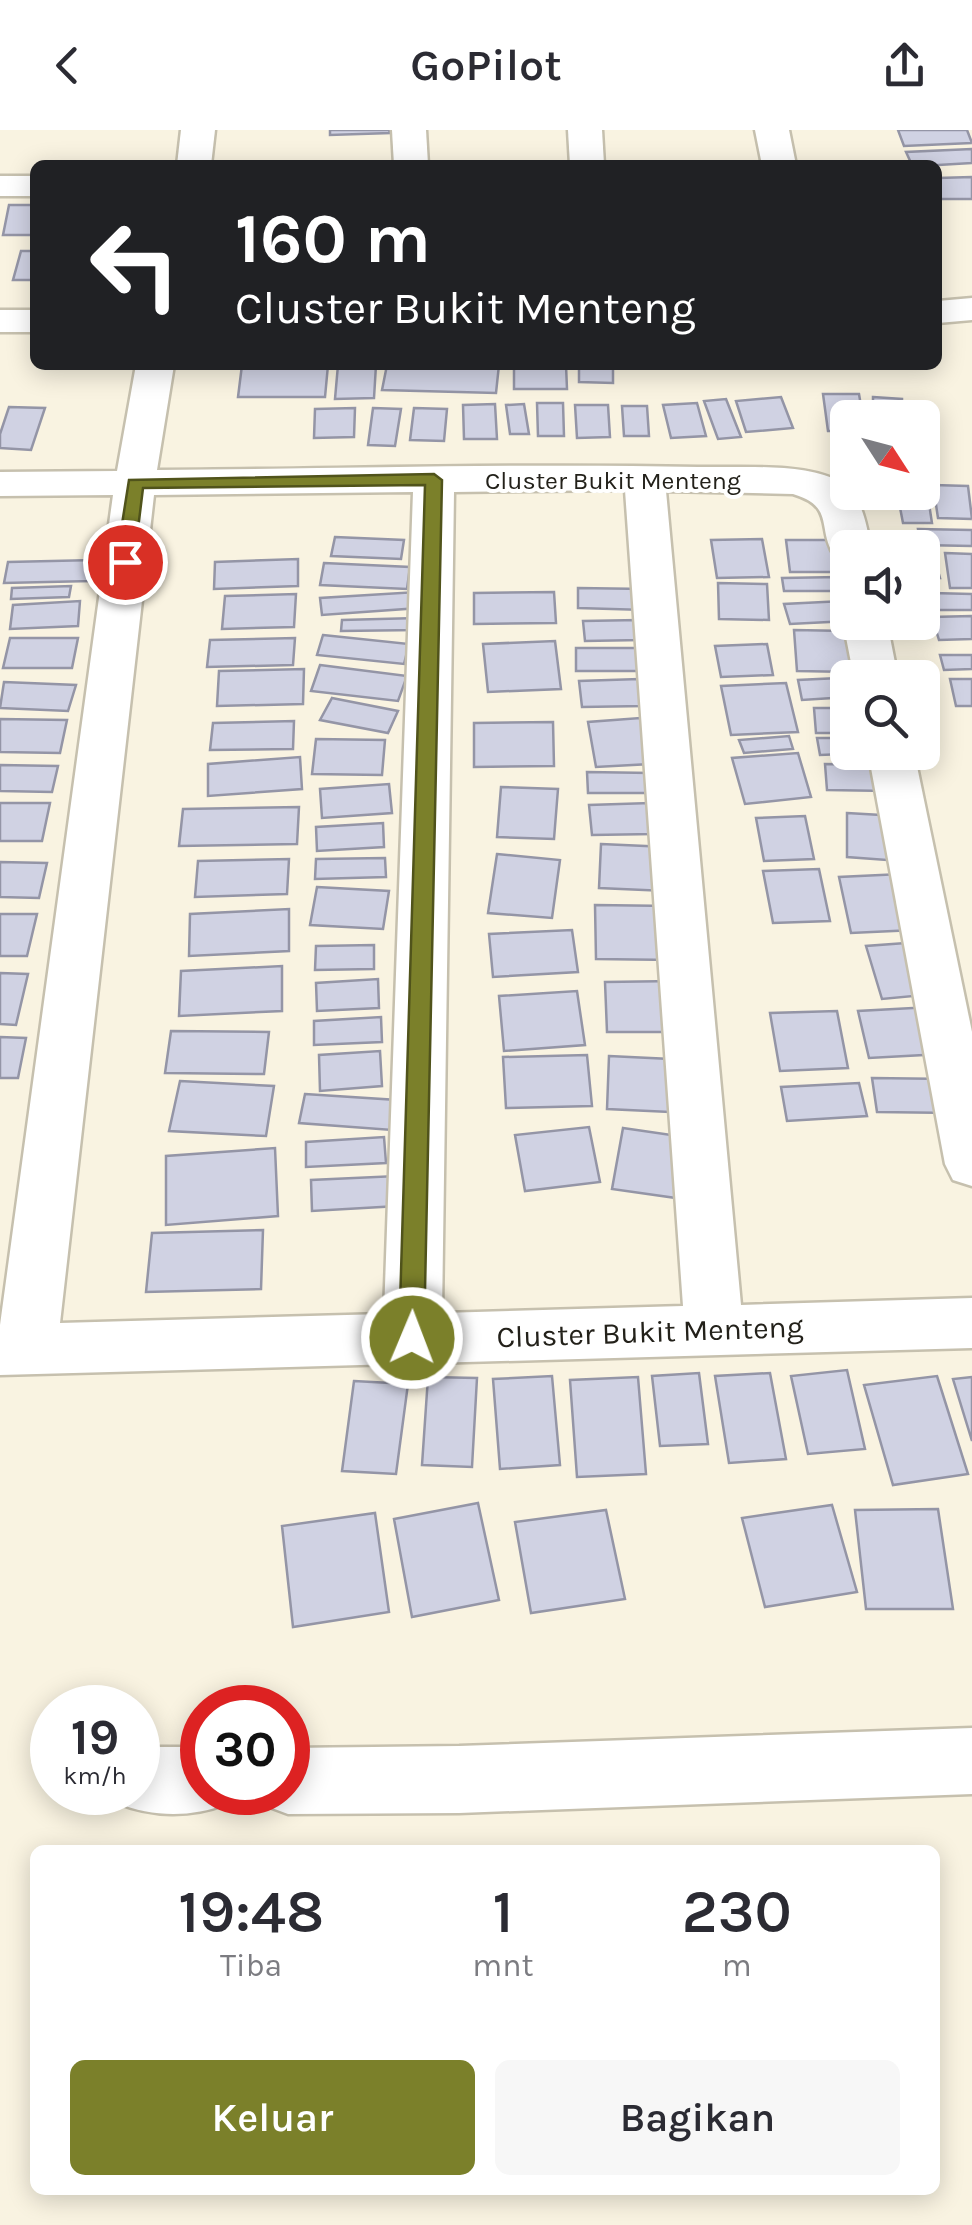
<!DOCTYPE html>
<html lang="id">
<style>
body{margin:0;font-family:Karla,sans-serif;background:#f7f7f7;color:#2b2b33;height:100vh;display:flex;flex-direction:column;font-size:38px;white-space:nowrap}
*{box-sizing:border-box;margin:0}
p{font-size:32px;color:#7c7c81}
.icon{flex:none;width:55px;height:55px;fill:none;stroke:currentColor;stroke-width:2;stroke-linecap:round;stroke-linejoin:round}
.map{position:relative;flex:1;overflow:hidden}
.panel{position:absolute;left:30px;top:1715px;width:910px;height:350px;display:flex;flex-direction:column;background:#fff;border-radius:15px;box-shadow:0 5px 25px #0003}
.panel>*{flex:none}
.top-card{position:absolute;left:30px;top:30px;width:912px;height:210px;border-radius:15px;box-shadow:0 5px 25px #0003;background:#202124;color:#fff;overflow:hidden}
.needle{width:65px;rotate:126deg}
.controls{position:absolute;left:830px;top:270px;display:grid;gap:20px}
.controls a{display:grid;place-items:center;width:110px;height:110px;border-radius:15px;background:#fff;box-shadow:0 5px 25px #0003;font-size:50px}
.speed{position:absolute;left:30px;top:1555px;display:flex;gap:20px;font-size:50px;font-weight:700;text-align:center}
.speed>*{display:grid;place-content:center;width:130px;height:130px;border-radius:50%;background:#fff;box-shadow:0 5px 25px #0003;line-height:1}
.speed small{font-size:25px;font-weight:400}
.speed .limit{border:15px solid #d22;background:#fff;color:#111}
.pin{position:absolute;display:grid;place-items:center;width:85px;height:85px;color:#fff;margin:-42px;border:5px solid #fff;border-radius:50%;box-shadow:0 2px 10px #0007}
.me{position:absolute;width:110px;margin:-55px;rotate:1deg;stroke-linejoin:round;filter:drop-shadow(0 0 8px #0008)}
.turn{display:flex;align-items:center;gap:35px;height:210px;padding:0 40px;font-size:45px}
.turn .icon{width:130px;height:130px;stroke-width:2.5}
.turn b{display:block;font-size:70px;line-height:85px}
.eta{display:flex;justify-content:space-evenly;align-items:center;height:170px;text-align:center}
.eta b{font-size:60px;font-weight:600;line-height:70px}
.button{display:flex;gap:20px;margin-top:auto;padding:20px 40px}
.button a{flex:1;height:115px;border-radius:15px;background:#7b802a;color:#fff;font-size:40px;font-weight:600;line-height:115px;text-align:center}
.button a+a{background:#f7f7f7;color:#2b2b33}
header{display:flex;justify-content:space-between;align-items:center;height:130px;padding:0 40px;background:#fff;font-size:45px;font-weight:600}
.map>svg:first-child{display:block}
.building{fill:#d0d2e3;stroke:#9495a6;stroke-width:2.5}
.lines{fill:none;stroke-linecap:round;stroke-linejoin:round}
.minor-casing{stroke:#c6c0ae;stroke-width:5}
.minor{fill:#fff;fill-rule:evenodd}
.route{fill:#7b802a;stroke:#50531b;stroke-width:2.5}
.labels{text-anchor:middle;stroke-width:8;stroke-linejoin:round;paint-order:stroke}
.far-street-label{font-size:25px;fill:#23211a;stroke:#fff}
.street-label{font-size:30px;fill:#23211a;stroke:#fff}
</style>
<header><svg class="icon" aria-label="back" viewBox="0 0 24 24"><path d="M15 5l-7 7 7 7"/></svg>GoPilot<svg class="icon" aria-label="share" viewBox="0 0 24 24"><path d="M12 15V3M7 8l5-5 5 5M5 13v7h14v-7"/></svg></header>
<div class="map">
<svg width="972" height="2095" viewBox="0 0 972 2095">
<rect width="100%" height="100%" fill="#f9f3e1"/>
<g class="building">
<polygon points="330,0 389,0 390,3 330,5"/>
<polygon points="898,0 967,0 972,13 904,16"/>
<polygon points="972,19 972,33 938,35 912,35 906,22"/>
<polygon points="972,47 972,69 938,69 938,48"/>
<polygon points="9,75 35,75 32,105 3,105"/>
<polygon points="21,121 35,121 35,150 13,150"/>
<polygon points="242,235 328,235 325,267 238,267"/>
<polygon points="338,235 376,235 374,268 335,269"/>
<polygon points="387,235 499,235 496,263 382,260"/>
<polygon points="514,235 566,235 567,259 514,259"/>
<polygon points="579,235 613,235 613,253 579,252"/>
<polygon points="823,264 859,264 863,288 848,288 848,301 828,301"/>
<polygon points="781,267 793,298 746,302 736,271"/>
<polygon points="873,267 902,269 902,288 873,288"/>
<polygon points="726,269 741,307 718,309 704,271"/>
<polygon points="537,273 563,273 564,306 538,306"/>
<polygon points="697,273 706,306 671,308 663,275"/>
<polygon points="495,274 497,309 464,309 463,275"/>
<polygon points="524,274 529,304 510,304 506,275"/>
<polygon points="575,275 608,275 610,307 577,308"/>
<polygon points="622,276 647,276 649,306 624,306"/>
<polygon points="9,277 45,278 31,320 0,318 0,304"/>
<polygon points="355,278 354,307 314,308 315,279"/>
<polygon points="373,278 401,279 395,316 368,315"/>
<polygon points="414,278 447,279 444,311 410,310"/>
<polygon points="933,355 968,356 972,389 938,388"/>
<polygon points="922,361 927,361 932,393 903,393 897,362"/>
<polygon points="918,399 972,400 972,416 921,415"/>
<polygon points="335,407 404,410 401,429 331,426"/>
<polygon points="762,409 769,447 717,448 711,410"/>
<polygon points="786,410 845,410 848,442 790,442"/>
<polygon points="933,422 940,448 922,449 922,423"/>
<polygon points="945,423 972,424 972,458 950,458"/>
<polygon points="298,429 298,456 214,459 215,432"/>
<polygon points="95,430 91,451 4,453 8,432"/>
<polygon points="324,433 410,437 407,459 320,455"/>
<polygon points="839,447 841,461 784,461 782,448"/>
<polygon points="718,453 767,454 769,490 719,489"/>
<polygon points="71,456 69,467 11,469 12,458"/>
<polygon points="578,458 645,459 645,480 578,478"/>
<polygon points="417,462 419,478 322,485 320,468"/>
<polygon points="554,462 556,493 474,494 474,463"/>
<polygon points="932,463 972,464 972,480 935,480"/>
<polygon points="296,464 294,497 222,499 225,466"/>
<polygon points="80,471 78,496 10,499 13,475"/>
<polygon points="843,471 848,491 790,494 784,474"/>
<polygon points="972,486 972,509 939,510 932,487"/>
<polygon points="417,488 417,500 341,501 342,490"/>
<polygon points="638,490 641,510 585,511 583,491"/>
<polygon points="794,500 847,501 852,542 797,541"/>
<polygon points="323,505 409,514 404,534 317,525"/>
<polygon points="10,508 78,508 72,538 3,538"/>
<polygon points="295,508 293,535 207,537 210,510"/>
<polygon points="555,511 561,559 488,562 483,514"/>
<polygon points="767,514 773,545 721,547 715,516"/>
<polygon points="576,518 641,518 642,541 576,541"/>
<polygon points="940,525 972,525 972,539 944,540"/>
<polygon points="320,535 407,546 398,571 311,561"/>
<polygon points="304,539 303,574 217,576 219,541"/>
<polygon points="860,547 848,548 848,567 802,570 798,550"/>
<polygon points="639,549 643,576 582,577 579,551"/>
<polygon points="950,549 972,549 972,576 956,576"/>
<polygon points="4,552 76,555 68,581 0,578"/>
<polygon points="786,553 798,602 731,605 721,556"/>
<polygon points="332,568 398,581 388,603 320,590"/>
<polygon points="814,578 848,578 848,603 816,603"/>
<polygon points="640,588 650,634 596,637 588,592"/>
<polygon points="0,589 67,590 60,623 0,622"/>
<polygon points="294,591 293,619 210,620 213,593"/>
<polygon points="553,592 554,636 474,637 474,593"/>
<polygon points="789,606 793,619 744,623 739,610"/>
<polygon points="817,608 848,608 848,622 870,623 820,625"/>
<polygon points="316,609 385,610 382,645 312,644"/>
<polygon points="798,623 811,667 745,674 732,628"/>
<polygon points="300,627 302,659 208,666 208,634"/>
<polygon points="825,634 885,635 888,661 827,660"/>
<polygon points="0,635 58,636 52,662 0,661"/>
<polygon points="587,642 651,643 652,663 588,663"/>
<polygon points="389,654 392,683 322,688 320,659"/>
<polygon points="501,657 558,659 554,709 497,707"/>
<polygon points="0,673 50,673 42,711 0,711"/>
<polygon points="650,673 653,704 592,705 589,675"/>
<polygon points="299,677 297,714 179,716 183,679"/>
<polygon points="847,683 898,686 900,731 847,727"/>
<polygon points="805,686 814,729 764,731 756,688"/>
<polygon points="383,693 384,717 317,721 316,697"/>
<polygon points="601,714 667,717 666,761 599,758"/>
<polygon points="497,724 560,730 552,788 488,783"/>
<polygon points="385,728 386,747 315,749 316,729"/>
<polygon points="289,729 287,764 195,767 198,731"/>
<polygon points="0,732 47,733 39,768 0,767"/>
<polygon points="819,739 830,791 773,793 763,741"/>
<polygon points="901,744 914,800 851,803 839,747"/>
<polygon points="317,757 389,761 383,799 310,795"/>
<polygon points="595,775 671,776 673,830 596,829"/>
<polygon points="289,779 289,821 189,826 190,784"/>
<polygon points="0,784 37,784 27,826 0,826"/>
<polygon points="572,800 578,842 493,847 489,804"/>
<polygon points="919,812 935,864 882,869 866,816"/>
<polygon points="374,815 374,839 315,840 316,816"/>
<polygon points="282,836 282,881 179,886 181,841"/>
<polygon points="0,843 28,844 16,895 0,894"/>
<polygon points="378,849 379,878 317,881 316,853"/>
<polygon points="675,851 679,902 607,902 605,852"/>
<polygon points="577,861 585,915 504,921 499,866"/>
<polygon points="931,877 942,924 869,928 858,881"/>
<polygon points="837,881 848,938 780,941 770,883"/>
<polygon points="381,887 382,912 314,915 314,891"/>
<polygon points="171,901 269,902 264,944 165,943"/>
<polygon points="0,907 26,908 18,948 0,948"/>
<polygon points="380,921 382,956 320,961 319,925"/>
<polygon points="587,925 592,976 506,978 503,927"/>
<polygon points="609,926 691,930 691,983 607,979"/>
<polygon points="872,948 949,949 954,983 877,982"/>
<polygon points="180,951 274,956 266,1006 169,1001"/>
<polygon points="859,953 867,986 787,991 781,957"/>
<polygon points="305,964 397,970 392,1000 299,993"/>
<polygon points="589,997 600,1052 525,1061 515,1005"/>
<polygon points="623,998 692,1008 683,1069 612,1059"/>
<polygon points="384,1007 386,1033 306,1037 306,1012"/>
<polygon points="275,1018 278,1086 166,1095 166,1026"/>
<polygon points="397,1046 398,1076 312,1081 311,1050"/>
<polygon points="263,1100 261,1159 146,1162 152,1103"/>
<polygon points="847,1240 865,1319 808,1324 791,1246"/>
<polygon points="699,1243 708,1314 660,1316 652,1246"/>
<polygon points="770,1243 786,1329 729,1333 715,1246"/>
<polygon points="552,1246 560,1335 500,1339 493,1249"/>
<polygon points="937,1246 968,1344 893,1355 864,1255"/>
<polygon points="428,1247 477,1248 472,1337 422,1335"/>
<polygon points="638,1247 646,1344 577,1347 570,1250"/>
<polygon points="972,1247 972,1311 953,1249"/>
<polygon points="354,1251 408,1254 396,1344 342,1341"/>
<polygon points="478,1373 499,1470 412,1487 394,1389"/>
<polygon points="832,1375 857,1462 765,1477 742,1388"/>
<polygon points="938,1379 953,1479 866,1479 855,1380"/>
<polygon points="606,1380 625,1469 531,1483 515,1392"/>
<polygon points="375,1383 389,1482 293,1497 282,1396"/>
</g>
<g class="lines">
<defs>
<g id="minor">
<polygon points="181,0 215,0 211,35 177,35"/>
<polygon points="392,0 426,0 428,35 394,35"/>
<polygon points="568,0 602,0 604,35 570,35"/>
<polygon points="755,0 789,0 795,30 792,35 758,35 761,30"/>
<rect x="0" y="46" width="35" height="20"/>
<polygon points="972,168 972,190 938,193 938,171"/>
<rect x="0" y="180" width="35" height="22"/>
<path d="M136,235H174L157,340C337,339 518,333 698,337C737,338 806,332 840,352C862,365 866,393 871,418H848V430L835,427C816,398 836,377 793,364L666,361L741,1175L972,1168V1218L0,1245V1195L113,365L0,366V342L117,341ZM625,360L683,1176L442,1183L454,362ZM413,362L384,1184L60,1193L154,365Z"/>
<polygon points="848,485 848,492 887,492 898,548 854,548 843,492"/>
<polygon points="868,622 914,622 972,902 972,1056 953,1050 945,1034"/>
<polygon points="972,1598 972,1664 459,1683 288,1684 264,1675 259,1662 288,1662 288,1618 459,1616"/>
<path d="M138,1617H202V1662H230L226,1674C191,1688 152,1687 117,1673L113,1662H138Z"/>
</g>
</defs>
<use href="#minor" class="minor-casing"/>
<use href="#minor" class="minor"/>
</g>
<polygon class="route" points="434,344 442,350 424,1208 420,1216 412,1219 403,1216 399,1208 425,355 143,358 134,432 125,437 116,432 129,350"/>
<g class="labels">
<g class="far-street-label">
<text x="613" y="359">Cluster Bukit Menteng</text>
</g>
<g class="street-label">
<text transform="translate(650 1202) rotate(-2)" y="10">Cluster Bukit Menteng</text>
</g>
</g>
</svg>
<div class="controls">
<a><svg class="needle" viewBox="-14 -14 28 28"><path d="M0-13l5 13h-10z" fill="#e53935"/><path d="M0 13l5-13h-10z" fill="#7c7c81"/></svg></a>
<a><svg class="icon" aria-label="sound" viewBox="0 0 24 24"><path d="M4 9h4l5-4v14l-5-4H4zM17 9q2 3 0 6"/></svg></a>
<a><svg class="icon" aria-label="search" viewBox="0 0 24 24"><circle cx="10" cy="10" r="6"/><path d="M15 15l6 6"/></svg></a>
</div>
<div class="speed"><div>19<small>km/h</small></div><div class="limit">30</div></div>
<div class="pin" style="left:125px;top:432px;background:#d93025"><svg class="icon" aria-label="arrive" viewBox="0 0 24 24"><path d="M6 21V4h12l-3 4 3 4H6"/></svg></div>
<svg class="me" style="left:412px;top:1208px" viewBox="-20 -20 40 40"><circle r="17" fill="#7b802a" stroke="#fff" stroke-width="3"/><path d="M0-11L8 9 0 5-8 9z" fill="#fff"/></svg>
<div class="top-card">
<div class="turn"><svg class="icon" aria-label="left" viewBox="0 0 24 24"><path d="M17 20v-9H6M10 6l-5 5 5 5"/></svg><div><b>160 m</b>Cluster Bukit Menteng</div></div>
</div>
<section class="panel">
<div class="eta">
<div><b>19:48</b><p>Tiba</p></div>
<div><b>1</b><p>mnt</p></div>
<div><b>230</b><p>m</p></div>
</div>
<div class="button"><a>Keluar</a><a>Bagikan</a></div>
</section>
</div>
